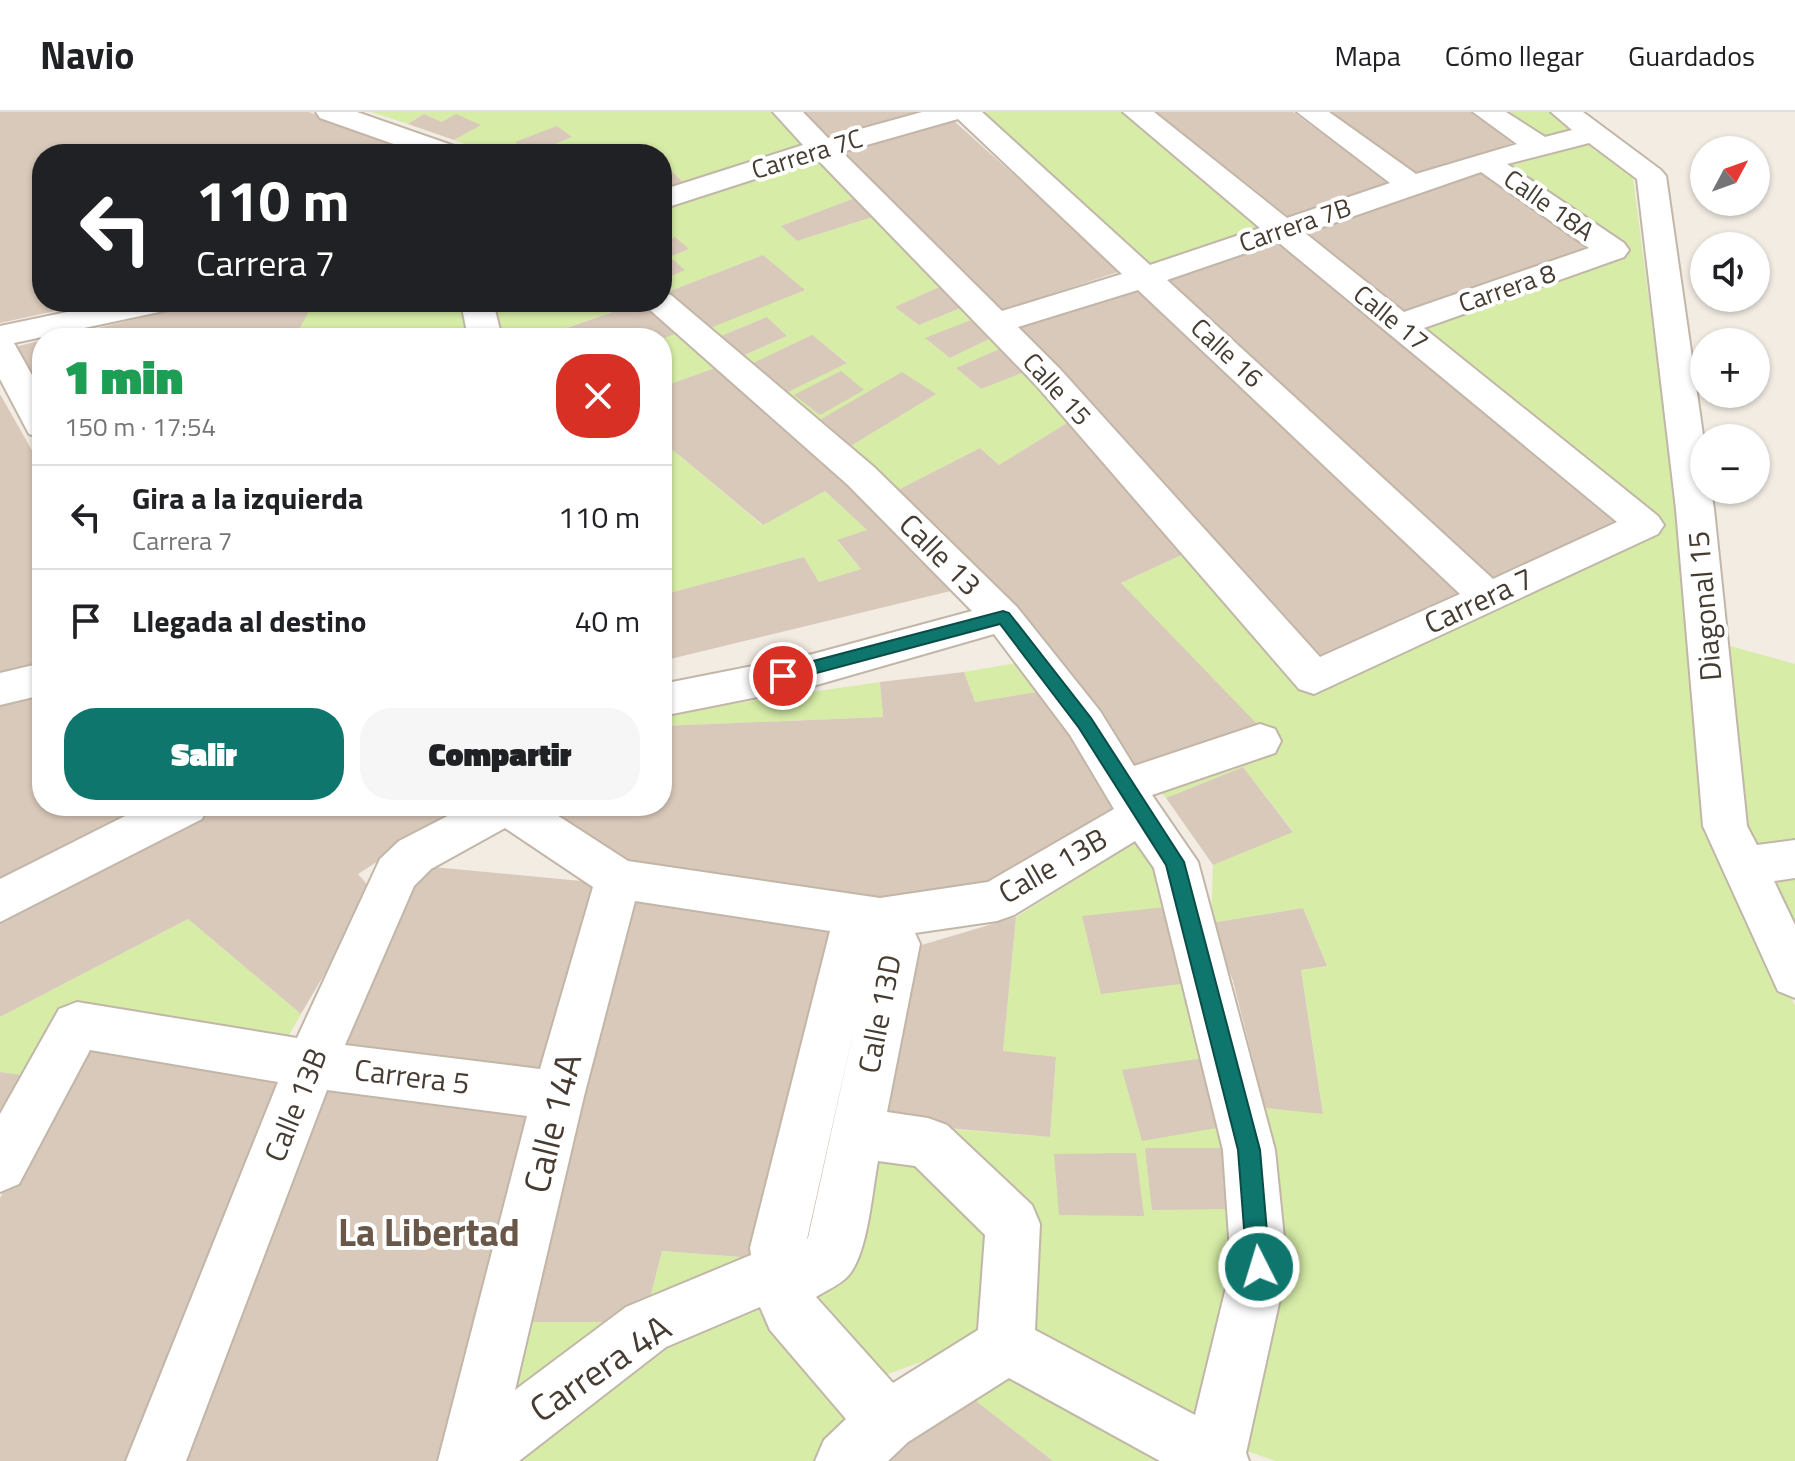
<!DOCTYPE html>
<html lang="es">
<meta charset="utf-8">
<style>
body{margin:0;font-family:"Titillium Web",sans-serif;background:#f6f6f6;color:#202124;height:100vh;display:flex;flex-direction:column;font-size:30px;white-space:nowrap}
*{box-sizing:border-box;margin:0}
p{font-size:26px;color:#757577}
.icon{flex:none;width:44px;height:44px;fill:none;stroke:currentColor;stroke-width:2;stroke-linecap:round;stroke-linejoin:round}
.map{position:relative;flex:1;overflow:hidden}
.details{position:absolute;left:32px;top:216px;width:640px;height:488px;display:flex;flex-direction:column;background:#fff;border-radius:32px;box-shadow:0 2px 6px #0004}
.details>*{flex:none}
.guide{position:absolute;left:32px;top:32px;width:640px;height:168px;border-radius:32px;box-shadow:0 2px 6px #0004;background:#202124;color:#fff;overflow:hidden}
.needle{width:52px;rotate:49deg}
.buttons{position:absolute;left:1690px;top:24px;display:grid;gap:16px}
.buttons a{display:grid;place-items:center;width:80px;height:80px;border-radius:50%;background:#fff;box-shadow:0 2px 6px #0004;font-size:40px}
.pin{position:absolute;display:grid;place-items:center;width:68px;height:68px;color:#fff;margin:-34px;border:4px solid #fff;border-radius:50%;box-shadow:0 2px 8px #0007}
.me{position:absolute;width:88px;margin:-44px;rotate:355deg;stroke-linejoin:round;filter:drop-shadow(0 0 6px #0008)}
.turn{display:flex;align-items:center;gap:28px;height:168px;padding:0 32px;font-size:36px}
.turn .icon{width:104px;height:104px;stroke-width:2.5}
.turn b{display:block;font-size:56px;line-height:68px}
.round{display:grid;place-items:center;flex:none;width:84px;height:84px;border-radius:32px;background:#f6f6f6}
.head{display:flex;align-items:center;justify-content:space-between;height:136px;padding:0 32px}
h1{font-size:48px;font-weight:800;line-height:60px;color:#1e9e55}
.cta{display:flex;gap:16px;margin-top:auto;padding:16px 32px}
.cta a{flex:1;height:92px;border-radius:32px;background:#0f766e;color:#fff;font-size:32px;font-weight:800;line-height:92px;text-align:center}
.cta a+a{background:#f6f6f6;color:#202124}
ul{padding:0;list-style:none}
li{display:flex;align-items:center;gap:24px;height:104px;padding:0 32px;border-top:2px solid #e0e0e0}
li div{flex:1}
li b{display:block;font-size:30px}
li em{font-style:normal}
header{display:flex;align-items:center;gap:48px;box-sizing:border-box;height:112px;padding:0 40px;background:#fff;border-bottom:2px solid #e0e0e0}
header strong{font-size:38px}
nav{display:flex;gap:44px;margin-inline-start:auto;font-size:28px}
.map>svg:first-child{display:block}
.green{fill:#d6eca7}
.building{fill:#d9c9ba}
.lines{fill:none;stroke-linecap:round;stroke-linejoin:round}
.minor-casing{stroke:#c2b6a8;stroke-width:4}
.minor{fill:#fff;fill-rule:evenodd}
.route{fill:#0f766e;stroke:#0a4d48;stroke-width:2}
.labels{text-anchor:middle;stroke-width:8;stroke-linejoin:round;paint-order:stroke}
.far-street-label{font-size:26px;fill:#463c32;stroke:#fff}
.street-label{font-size:30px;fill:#463c32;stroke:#fff}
.near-street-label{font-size:36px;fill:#463c32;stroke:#fff}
.near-neighbourhood-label{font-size:38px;font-weight:bold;fill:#695849;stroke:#fff}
</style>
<header>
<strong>Navio</strong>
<nav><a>Mapa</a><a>Cómo llegar</a><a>Guardados</a></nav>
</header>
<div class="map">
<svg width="1795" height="1349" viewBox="0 0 1795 1349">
<rect width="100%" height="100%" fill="#f3ece3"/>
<g class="green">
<polygon points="371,0 779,0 810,32 684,71 662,50 662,42 492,42 454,28 480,13 442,10 424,2 408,12"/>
<polygon points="987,0 1122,0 1266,115 1147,155 978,2"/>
<polygon points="1494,0 1557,0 1583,18 1537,29"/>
<polygon points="1590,29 1633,66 1679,419 1712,708 1795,894 1795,1349 1276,1349 1244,1338 1281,1146 1265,996 1323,1001 1301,858 1327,854 1303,796 1211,811 1213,753 1293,719 1243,655 1166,686 1140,659 1256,612 1121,471 1190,439 1411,213 1502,52"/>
<polygon points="820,44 860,84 781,114 797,129 879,103 946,172 896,195 919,213 968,193 979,205 926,227 950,246 997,223 1006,234 956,256 981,277 1027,259 1072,308 999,353 980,336 898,378 849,335 935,282 818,309 784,282 847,250 812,224 749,253 740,245 787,224 767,205 716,226 705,218 802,176 763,143 665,181 662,178 662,168 670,145 689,137 662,130 662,93"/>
<polygon points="314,190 463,190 470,226 279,226 297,220"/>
<polygon points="489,190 642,190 535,226 499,226"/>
<polygon points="675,222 715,256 662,275 662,227"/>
<polygon points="662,329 762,413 825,379 867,418 837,429 861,457 819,470 804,445 662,483"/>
<polygon points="1719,531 1795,552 1795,838 1734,707"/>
<polygon points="1029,549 1049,578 975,590 964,560"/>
<polygon points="880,570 883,605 662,614 662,602"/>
<polygon points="1145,724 1239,1028 1242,1149 1200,1318 1022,1226 1026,1103 939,1016 1050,1025 1056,946 1003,939 1016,805"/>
<polygon points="188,807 301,902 282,935 37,965 0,960 0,905"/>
<polygon points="866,1035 923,1039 1000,1118 993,1224 871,1268 807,1199"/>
<polygon points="662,1139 768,1147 493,1323 521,1210 644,1209"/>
<polygon points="761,1181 869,1308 824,1349 493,1349 654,1223"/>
<polygon points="1007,1246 1183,1349 1053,1349 962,1278"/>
</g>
<g class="building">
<polygon points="0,0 309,0 401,34 404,42 42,42 42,190 92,191 0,211"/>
<polygon points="799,0 919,0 919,1 828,28"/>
<polygon points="1156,0 1293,0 1390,71 1290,106"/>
<polygon points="1327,0 1474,0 1518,29 1417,64"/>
<polygon points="424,2 442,10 456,2 481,13 454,28 408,12"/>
<polygon points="953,8 1121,159 999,199 840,40"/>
<polygon points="557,14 572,25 530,42 515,30"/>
<polygon points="662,50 684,71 662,78"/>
<polygon points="1482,57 1594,135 1403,206 1294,120"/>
<polygon points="860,84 879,103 797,129 781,114"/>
<polygon points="675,125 689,137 670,145 685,158 662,168 662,130"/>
<polygon points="1282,129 1625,410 1490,472 1165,170"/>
<polygon points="763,143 805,178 705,218 665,181"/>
<polygon points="946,172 968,193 919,213 895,195"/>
<polygon points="1143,173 1470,478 1317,549 1016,215"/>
<polygon points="205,190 314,190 297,221 279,226 57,226"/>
<polygon points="642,190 675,222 662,227 537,226"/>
<polygon points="767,205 787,224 740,245 716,226"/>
<polygon points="979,205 997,223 950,246 925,226"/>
<polygon points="812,223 847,251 784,282 749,253"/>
<polygon points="42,228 42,275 15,235"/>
<polygon points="1006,234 1027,259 981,277 956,256"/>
<polygon points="715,256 845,363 959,477 662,549 662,510 668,508 662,497 662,483 804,445 819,470 861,457 837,428 867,418 825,379 763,413 662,329 662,275"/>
<polygon points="841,259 864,278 820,303 794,283"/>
<polygon points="902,260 936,282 849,335 818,309"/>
<polygon points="0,282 42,356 42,554 0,564"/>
<polygon points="1072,308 1190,439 1121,471 1257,612 1140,659 1015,501 898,378 980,336 999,353"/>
<polygon points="964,560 975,590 1049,578 1125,702 1010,770 880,789 632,753 544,694 662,694 662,614 883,605 880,570"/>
<polygon points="42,583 42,694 159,694 0,778 0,593"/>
<polygon points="1243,655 1293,720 1213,753 1166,686"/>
<polygon points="221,694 464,694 358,762 373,779 301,902 188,807 0,905 0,805 167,724"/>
<polygon points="412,753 602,771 548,971 327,942"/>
<polygon points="625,777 841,806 768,1147 662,1139 644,1210 521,1210"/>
<polygon points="1166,795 1188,871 1101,882 1082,804"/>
<polygon points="1303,796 1327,854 1301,858 1323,1002 1265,996 1233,869 1211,811"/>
<polygon points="1016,805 1003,939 1056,945 1050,1025 877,1010 908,837"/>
<polygon points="82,930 291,967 139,1349 0,1349 0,1086"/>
<polygon points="1205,946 1228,1014 1142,1029 1122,958"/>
<polygon points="0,960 37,965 0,1033"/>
<polygon points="323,966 533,1001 451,1346 435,1349 174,1349"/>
<polygon points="1145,1036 1227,1036 1237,1097 1152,1098"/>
<polygon points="1136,1041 1144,1104 1059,1103 1054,1042"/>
<polygon points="962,1278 1053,1349 867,1349"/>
</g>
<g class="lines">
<defs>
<g id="minor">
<polygon points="316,0 357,0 460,36 464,42 422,42 320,6"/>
<path d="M773,0H803L828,26L922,0H982L1150,153L1260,116L1123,0H1154L1287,106L1390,71L1297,0H1329L1416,62L1517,32L1473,0H1506L1545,25L1572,18L1551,0H1583L1661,58L1666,64L1704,330V378H1711L1714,397L1747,714L1757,733L1795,728V766L1774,769L1795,813V886L1778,879L1703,714L1676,397L1637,67L1589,31L1507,52L1624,131L1629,138L1624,145L1424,216L1658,404L1664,413L1658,422L1314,582L1299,577L1036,273L817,47L662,97V78L803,33ZM958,7L1122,162L1002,199L842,40ZM1481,60L1589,136L1404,200L1305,121ZM1278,130L1617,410L1493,467L1167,168ZM1138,178L1460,482L1320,545L1060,257L1018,215Z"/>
<path d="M662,181L671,183L874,355L1017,495L1100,599L1134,654L1260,612L1275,617L1281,629L1275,641L1152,683L1198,750L1275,1038L1287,1155L1246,1341L1249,1349H1160L1009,1266L908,1330L888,1349H815L824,1328L846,1307L770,1218L760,1195L666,1235L519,1349H438L527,1004L327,978L186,1349H126L278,970L90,938L19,1072L0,1080V1002L59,897L77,890L297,926L380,747L399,729L467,694H543L628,749L880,786L988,770L1114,697L1070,623L994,522L813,574L662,604V572L813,542L972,499L848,373L649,197L644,190H662ZM505,716L593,775L540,957L345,933L414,774L431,757ZM1135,729L1154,756L1223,1038L1231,1155L1195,1303L1035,1218L1040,1112L1032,1093L947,1013L928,1006L887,1000L920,832L915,821L997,809L1014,803ZM635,789L830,819L750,1136L751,1143L626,1195L515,1278L584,984ZM855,912L808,1126L807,1127ZM878,1049L915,1054L985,1123L978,1218L893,1271L816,1185C825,1179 840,1173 848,1164C868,1142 872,1079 878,1049Z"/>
<polygon points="115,190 178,190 173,197 14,231 42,281 42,326 29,322 0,267 0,214"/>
<polygon points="461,190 493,190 502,226 468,226"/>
<polygon points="42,551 42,583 0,593 0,561"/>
<polygon points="145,694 208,694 202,707 0,810 0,767"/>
</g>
</defs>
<use href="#minor" class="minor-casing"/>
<use href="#minor" class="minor"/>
</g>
<polygon class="route" points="1003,499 1009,501 1091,606 1184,750 1260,1038 1270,1155 1267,1163 1259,1166 1250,1163 1247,1155 1238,1038 1166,753 1079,616 1000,512 783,570 774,564 783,557"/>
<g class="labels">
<g class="far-street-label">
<text transform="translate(807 42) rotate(-17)" y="9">Carrera 7C</text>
<text transform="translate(1549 93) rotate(35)" y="9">Calle 18A</text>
<text transform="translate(1295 113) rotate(-19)" y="9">Carrera 7B</text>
<text transform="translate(1507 176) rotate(-19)" y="9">Carrera 8</text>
<text transform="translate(1391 206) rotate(39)" y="9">Calle 17</text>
<text transform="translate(1227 241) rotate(43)" y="9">Calle 16</text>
<text transform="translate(1057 277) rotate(48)" y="9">Calle 15</text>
</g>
<g class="street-label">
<text transform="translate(940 443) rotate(45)" y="10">Calle 13</text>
<text transform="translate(1479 489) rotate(-25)" y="10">Carrera 7</text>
<text transform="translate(1705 494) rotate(-95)" y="10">Diagonal 15</text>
<text transform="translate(1053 754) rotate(-30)" y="10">Calle 13B</text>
<text transform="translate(880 902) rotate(-79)" y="10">Calle 13D</text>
<text transform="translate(412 965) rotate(7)" y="10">Carrera 5</text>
<text transform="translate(296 993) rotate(-68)" y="10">Calle 13B</text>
</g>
<g class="near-street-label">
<text transform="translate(552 1011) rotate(-76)" y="13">Calle 14A</text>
<text transform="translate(600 1256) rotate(-34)" y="13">Carrera 4A</text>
</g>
<g class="near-neighbourhood-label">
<text x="429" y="1134">La Libertad</text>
</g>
</g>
</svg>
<div class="buttons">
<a><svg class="needle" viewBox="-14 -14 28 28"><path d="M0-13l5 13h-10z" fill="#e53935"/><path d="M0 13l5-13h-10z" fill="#757577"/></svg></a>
<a><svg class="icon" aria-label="sound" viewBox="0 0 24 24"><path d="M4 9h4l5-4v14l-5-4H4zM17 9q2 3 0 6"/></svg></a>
<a>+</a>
<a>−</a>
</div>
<div class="pin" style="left:783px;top:564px;background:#d93025"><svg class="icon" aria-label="arrive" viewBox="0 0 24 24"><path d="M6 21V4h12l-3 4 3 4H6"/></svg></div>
<svg class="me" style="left:1259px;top:1155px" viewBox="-20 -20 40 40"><circle r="17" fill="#0f766e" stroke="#fff" stroke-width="3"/><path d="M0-11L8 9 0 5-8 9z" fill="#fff"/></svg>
<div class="guide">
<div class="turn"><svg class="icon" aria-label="left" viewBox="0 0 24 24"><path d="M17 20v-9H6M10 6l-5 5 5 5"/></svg><div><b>110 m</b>Carrera 7</div></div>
</div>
<section class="details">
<div class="head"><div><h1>1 min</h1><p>150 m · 17:54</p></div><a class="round" style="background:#d93025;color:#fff"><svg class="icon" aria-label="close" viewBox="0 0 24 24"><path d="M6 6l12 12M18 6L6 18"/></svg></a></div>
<ul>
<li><svg class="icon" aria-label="left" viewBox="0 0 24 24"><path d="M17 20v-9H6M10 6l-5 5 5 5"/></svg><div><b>Gira a la izquierda</b><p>Carrera 7</p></div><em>110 m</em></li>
<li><svg class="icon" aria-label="arrive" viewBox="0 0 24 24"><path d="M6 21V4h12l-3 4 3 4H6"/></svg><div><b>Llegada al destino</b></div><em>40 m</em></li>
</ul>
<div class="cta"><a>Salir</a><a>Compartir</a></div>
</section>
</div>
